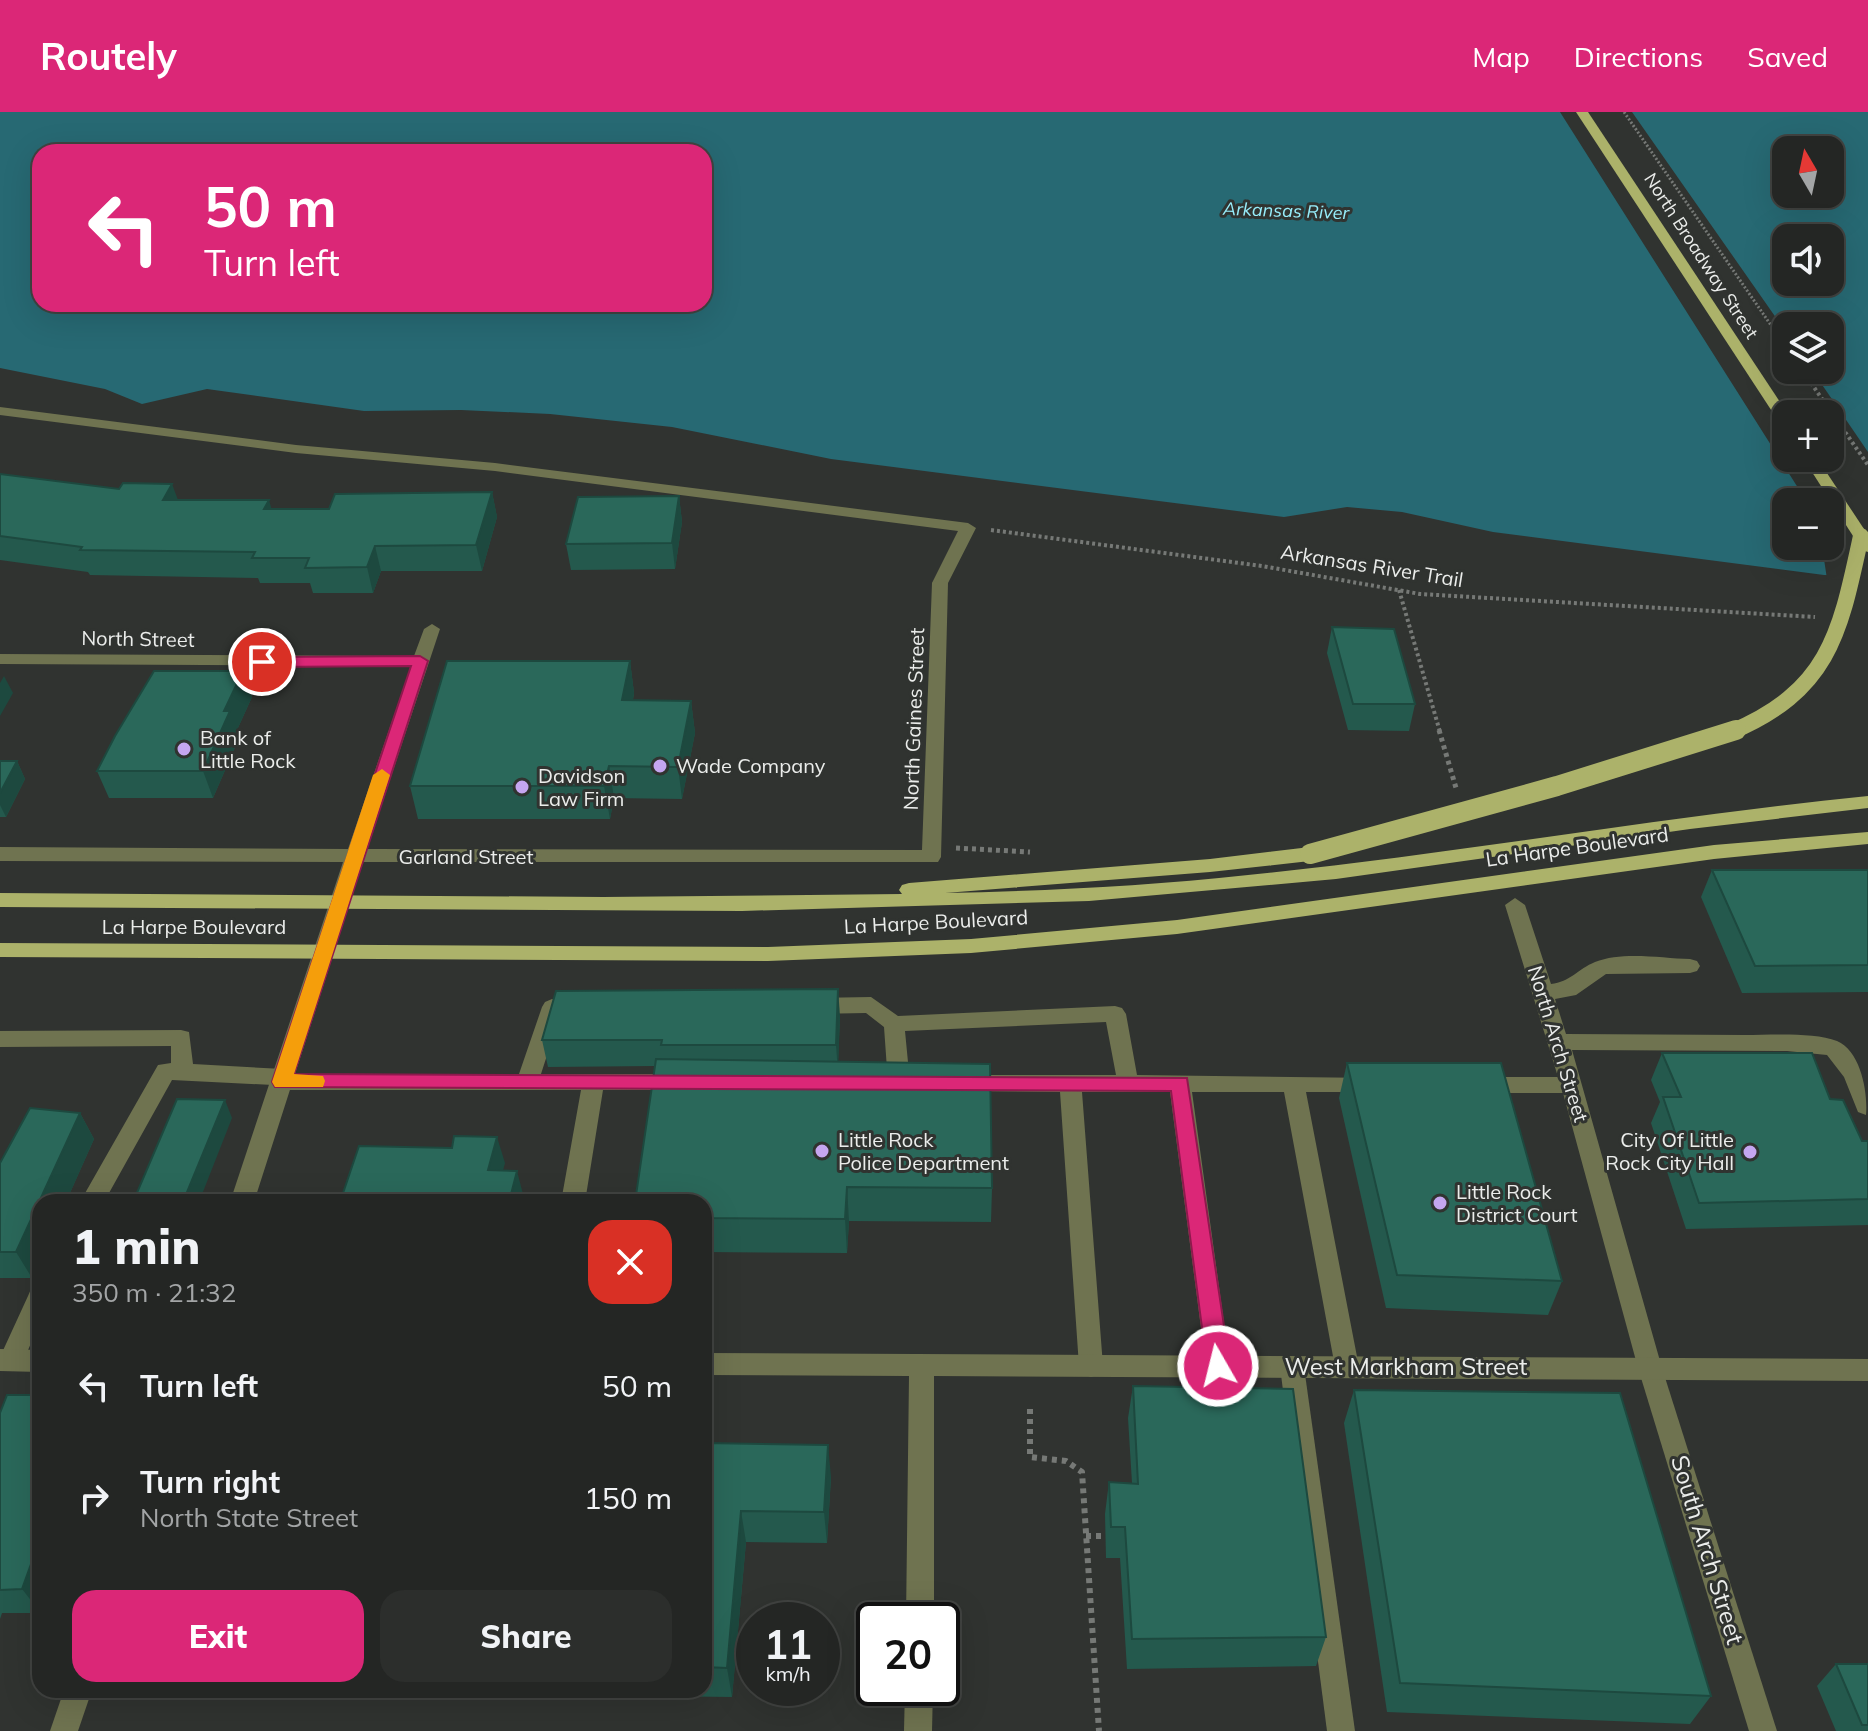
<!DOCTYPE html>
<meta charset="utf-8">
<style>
body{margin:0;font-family:Mulish,sans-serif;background:#2c2e2c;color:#f1f3f6;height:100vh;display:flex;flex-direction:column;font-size:30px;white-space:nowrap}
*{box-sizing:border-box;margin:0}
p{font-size:26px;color:#a3a5a6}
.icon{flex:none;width:44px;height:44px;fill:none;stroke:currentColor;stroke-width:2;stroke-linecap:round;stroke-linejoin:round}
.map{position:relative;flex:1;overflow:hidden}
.drawer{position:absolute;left:32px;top:1082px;width:680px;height:504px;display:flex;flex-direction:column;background:#242624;border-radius:24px;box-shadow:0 8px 32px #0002,0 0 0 2px #414341}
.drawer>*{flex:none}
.guide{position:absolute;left:32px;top:32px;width:680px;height:168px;border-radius:24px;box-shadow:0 8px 32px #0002,0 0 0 2px #414341;background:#db2777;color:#fff;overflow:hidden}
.needle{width:52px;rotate:351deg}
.fabs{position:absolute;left:1772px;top:24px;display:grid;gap:16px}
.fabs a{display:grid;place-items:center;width:72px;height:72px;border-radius:16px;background:#242624;box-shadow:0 8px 32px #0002,0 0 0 2px #414341;font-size:40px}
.speed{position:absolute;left:736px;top:1490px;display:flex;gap:16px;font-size:40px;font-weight:700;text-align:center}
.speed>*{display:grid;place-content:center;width:104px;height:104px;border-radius:50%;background:#242624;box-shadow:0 8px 32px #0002,0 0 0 2px #414341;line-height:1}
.speed small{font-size:20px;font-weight:400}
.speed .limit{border:4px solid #111;border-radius:12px;background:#fff;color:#111}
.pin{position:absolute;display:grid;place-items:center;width:68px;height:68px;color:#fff;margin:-34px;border:4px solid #fff;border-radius:50%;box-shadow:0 2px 8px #0007}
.me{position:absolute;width:88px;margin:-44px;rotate:352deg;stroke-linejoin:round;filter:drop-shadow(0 0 6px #0008)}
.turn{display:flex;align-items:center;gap:28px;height:168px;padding:0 40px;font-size:36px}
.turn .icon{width:104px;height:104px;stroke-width:2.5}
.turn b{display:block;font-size:56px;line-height:68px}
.round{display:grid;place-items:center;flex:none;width:84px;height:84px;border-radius:24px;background:#2c2e2c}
.summary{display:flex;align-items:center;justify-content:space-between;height:136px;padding:0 40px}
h1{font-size:48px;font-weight:800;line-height:60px}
.button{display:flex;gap:16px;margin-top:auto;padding:16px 40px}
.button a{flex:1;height:92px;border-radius:24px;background:#db2777;color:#fff;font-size:32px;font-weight:800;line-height:92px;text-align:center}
.button a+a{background:#2c2e2c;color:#f1f3f6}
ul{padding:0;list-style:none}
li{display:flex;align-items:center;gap:24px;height:112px;padding:0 40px}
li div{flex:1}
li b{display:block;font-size:30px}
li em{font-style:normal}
header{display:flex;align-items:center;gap:48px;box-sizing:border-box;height:112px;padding:0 40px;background:#db2777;color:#fff}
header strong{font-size:38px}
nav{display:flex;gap:44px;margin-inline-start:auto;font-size:28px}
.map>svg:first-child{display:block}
.water{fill:#276973;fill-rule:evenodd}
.pier{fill:#303330;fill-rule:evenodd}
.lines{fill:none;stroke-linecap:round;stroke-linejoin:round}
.path-far3{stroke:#767976;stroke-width:3;stroke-dasharray:2 2;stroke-linecap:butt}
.path-far2{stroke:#767976;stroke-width:4;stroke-dasharray:3 3;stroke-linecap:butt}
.path-far1{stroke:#767976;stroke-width:5;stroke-dasharray:4 4;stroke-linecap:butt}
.path{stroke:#767976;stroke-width:6;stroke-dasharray:5 5;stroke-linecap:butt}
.service{fill:#6f7350;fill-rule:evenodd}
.minor{fill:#6f7350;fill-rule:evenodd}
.tertiary{fill:#6f7350;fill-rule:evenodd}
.primary{fill:#acb26a;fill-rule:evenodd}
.primary-bridge-far1{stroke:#acb26a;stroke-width:16}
.primary-bridge{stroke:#acb26a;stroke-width:20}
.wall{fill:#24594d}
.shaded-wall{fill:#1d493f}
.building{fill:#2a685a;stroke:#1d493f;stroke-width:2}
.route{fill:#db2777;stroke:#8e194d;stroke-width:2}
.slow{fill:#f59e0b}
.poi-dot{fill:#c5a6f0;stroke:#303330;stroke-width:3}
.labels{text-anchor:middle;stroke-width:6;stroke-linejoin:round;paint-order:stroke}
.far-water-label{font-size:18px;font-style:italic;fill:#96edfa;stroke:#303330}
.far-street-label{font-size:18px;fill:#ebedeb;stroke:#303330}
.street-label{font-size:20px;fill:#ebedeb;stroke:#303330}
.poi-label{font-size:20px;fill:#ebedeb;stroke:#303330;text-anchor:start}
.near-street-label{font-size:24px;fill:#ebedeb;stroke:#303330}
</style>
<header>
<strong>Routely</strong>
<nav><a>Map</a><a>Directions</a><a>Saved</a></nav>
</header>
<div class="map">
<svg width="1868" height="1619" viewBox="0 0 1868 1619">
<rect width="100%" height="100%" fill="#303330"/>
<path class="water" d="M0,0H1868V464L1824,463L1493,420L1402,400L1347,395L1284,405L831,347L672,315L550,302L461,298L364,299L207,277L142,292L105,277L0,256ZM1786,38H1830V82H1786ZM40,40H704V192H40ZM1786,126H1830V170H1786ZM1786,214H1830V258H1786ZM1786,302H1830V346H1786ZM1786,390H1830V434H1786Z"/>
<path class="pier" d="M1560,0H1632L1786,220V258H1812L1868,340V468L1827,467L1822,434H1830V390H1807ZM1786,302H1830V346H1786Z"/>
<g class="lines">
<g class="path-far3">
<polyline points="1624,0 1786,235"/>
<polyline points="1802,258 1813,273"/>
</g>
<g class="path-far2">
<polyline points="1811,271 1868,353"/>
<polyline points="991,418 1262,454 1420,482 1815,505"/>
<polyline points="1399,478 1440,620"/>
</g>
<g class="path-far1">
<polyline points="1439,618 1456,676"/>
<polyline points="956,736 1030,740"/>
</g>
<g class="path">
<polyline points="1030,1297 1030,1345 1066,1349 1082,1360 1099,1619"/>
<polyline points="1086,1424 1106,1424"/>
</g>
<g class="service">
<polygon points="0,295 296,333 495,351 968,411 976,416 948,471 940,476 932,471 958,419 495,359 296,341 0,303"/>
<path d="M1515,786L1525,793L1551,872C1570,870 1578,857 1595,850C1622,839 1661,846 1690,847L1697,849L1700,854L1697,859L1690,861L1606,862L1576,883L1555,887L1566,922C1626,922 1686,923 1745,923C1771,923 1814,920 1837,929C1861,939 1868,981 1866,1003L1858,1000L1844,965L1827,943L1787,939L1572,938L1662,1256L1659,1264L1650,1267L1641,1264L1638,1256L1563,981H1480L1472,979L1469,973L1472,967L1480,965H1558L1505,793Z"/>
<polygon points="871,885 898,904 1115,894 1122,896 1126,902 1137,963 1376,966 1379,972 1376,978 1368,980 1306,980 1359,1255 1356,1263 1347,1266 1338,1263 1335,1255 1284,980 1192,980 1230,1254 1227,1262 1218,1265 1209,1262 1206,1254 1170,980 1082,980 1103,1254 1100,1262 1091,1265 1082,1262 1079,1254 1060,980 964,979 956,977 953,971 956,965 964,963 1116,963 1106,910 905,919 910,971 907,977 899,979 891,977 888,971 884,915 866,901 813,902 806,899 803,894 806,889 813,886"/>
<polygon points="552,887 572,890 575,895 572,900 560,903 541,962 680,962 688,964 691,970 688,976 680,978 603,978 585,1090 561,1090 581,978 282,978 273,973 172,968 104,1090 80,1090 158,953 171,951 171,934 0,935 0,919 181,918 189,920 193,952 283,957 292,962 519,962 542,895 545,890"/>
<path d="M40,1174C40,1211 36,1222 20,1256L11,1259L2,1256L0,1245L28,1184L31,1177Z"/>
<polygon points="1292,1244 1301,1247 1304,1255 1355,1619 1327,1619 1280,1255 1283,1247"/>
</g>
<g class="minor">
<polygon points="940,466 948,471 941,745 938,750 363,750 254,1090 230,1090 343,750 0,749 0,735 348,737 411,554 0,552 0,542 414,544 424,517 432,512 440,517 367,737 922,738 932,471"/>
<polygon points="1650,1245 1659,1248 1662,1256 1777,1619 1749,1619 1638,1256 1641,1248"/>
</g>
<g class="tertiary">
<polygon points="0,1237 40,1238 40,1260 0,1259"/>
<polygon points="704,1241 1868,1247 1868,1269 934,1264 934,1508 906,1508 909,1264 704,1263"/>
<polygon points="905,1576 933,1576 932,1619 904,1619"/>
<polygon points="64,1578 92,1578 78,1619 50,1619"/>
</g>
<g class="primary">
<polygon points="1576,0 1588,0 1788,302 1786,314 1779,310"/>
<polygon points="1803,346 1817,346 1868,423 1868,440 1862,438"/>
<path d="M1868,684V696L1690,717L1336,767L1089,789L742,799L0,795V781L603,785L902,782L899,778L902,773L909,771L1210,747L1310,735L1320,742L1310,749L1210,760L945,781C1046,779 1147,774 1248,763C1455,742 1661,705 1868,684Z"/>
<polygon points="1868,720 1868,732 1714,747 1177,822 971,841 768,849 0,845 0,831 768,835 971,827 1177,808 1714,733"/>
</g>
<path class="primary-bridge-far1" d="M1731,620C1830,578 1840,521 1861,424"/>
<polyline class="primary-bridge" points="1310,742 1557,674 1736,618"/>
</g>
<g class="wall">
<polygon points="0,362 178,388 271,397 329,397 492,380 497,405 482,459 381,459 373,481 313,481 310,471 260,471 258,466 90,463 88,460 0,448"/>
<polygon points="679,384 682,410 675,457 571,458 566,432"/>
<polygon points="1332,515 1415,592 1409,619 1348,618 1327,541"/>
<polygon points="630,549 634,581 633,588 691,589 695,621 682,687 614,686 610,707 418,707 410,674"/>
<polygon points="243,559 252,585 237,618 239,626 213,686 109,686 97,659"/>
<polygon points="0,649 17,649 25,667 6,705 0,705"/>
<polygon points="1712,758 1868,758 1868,880 1742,881 1701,785"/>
<polygon points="840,904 838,950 992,1076 991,1110 849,1109 847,1141 704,1140 704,1090 655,954 548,955 542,928"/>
<polygon points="1662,941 1830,987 1862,1029 1868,1029 1868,1113 1686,1117 1651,1011 1660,990 1651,968"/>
<polygon points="1347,951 1562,1169 1548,1203 1386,1196 1339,986"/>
<polygon points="80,1001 94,1027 32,1166 0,1166 0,1051"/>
<polygon points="1133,1274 1326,1525 1316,1554 1127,1557 1120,1446 1106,1446 1105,1402 1109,1370 1132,1371 1128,1306"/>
<polygon points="1354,1278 1711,1584 1690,1612 1387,1600 1344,1311"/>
<polygon points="40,1283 40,1501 2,1501 0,1507 0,1301"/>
<polygon points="704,1331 831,1365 827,1431 746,1430 732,1585 653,1584 651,1578 704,1578"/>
<polygon points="1836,1552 1868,1552 1868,1619 1836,1619 1817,1574"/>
</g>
<g class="shaded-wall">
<polygon points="172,372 181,396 163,388"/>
<polygon points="492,380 497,405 482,459 476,433"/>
<polygon points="679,384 682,410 675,457 672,431"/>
<polygon points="269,388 276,413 264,397"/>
<polygon points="375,434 381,459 373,481 367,455"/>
<polygon points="630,549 634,581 627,620 622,588"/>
<polygon points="243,559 252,585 237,618 239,626 213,686 203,659 224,599"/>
<polygon points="4,564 13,581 0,604 0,571"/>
<polygon points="691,589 695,621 682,687 678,655"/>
<polygon points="17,649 25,667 6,705 0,693 0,681"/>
<polygon points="609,654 614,686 610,707 604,674"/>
<polygon points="838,877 840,904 838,960 836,933"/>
<polygon points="225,988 232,1006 199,1090 183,1090"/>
<polygon points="80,1001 94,1027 66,1090 40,1090 40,1149 32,1166 16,1140"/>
<polygon points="497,1025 505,1051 496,1085 488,1058"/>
<polygon points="517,1059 524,1086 523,1090 509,1090"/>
<polygon points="847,1075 849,1109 847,1141 845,1107"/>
<polygon points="828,1333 831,1365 827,1431 824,1400"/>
<polygon points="741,1399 746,1430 732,1585 727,1556"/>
<polygon points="40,1427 40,1500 22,1477"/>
</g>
<g class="building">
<polygon points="0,362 119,377 123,371 172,372 163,388 269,388 264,397 329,397 335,382 492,380 476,433 375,434 367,455 305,456 309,446 252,446 255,440 80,438 82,435 0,424"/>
<polygon points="679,384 672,431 566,432 578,385"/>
<polygon points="1332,515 1394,517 1415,592 1353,592"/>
<polygon points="447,549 630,549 622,588 691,589 678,655 609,654 604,674 410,674"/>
<polygon points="154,559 243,559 224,599 230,599 203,659 97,659 115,624"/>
<polygon points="0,649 17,649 0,681"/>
<polygon points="1712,758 1868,758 1868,853 1755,854"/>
<polygon points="838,877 836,933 661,933 662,928 542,928 556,879"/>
<polygon points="1662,941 1812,941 1830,987 1843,988 1862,1029 1868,1029 1868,1087 1699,1091 1663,985 1681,985"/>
<polygon points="656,947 990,952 992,1076 847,1075 845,1107 704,1106 704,1090 635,1090"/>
<polygon points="1347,951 1501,951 1562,1169 1397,1163"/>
<polygon points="177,987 225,988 183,1090 133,1090"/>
<polygon points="30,996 80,1001 16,1140 0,1140 0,1051"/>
<polygon points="454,1024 497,1025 488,1058 517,1059 509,1090 340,1090 359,1034 452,1036"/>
<polygon points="1133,1274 1293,1277 1326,1525 1132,1527 1125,1415 1111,1415 1109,1370 1138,1372"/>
<polygon points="1354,1278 1620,1281 1711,1584 1400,1571"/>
<polygon points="7,1283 40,1283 40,1427 22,1477 0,1478 0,1301"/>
<polygon points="704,1331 828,1333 824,1400 741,1399 727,1556 704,1555"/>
<polygon points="1836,1552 1868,1552 1868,1613 1862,1613"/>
</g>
<polygon class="route" points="420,544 428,549 294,962 1187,966 1230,1254 1226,1261 1218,1264 1210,1261 1207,1254 1171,979 275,975 272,970 411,554 262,555 254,550 262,545"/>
<polygon class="slow" points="382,657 390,663 294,962 323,964 325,969 323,975 275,975 272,970 373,663"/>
<g class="poi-dot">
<circle cx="184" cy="637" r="8"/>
<circle cx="660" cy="654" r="8"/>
<circle cx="522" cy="675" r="8"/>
<circle cx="822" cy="1039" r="8"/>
<circle cx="1750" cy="1040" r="8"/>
<circle cx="1440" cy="1091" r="8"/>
</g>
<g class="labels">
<g class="far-water-label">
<text transform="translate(1286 99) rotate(2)" y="6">Arkansas River</text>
</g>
<g class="far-street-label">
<text transform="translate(1701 144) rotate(57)" y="6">North Broadway Street</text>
</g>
<g class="street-label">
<text transform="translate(1372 454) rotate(9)" y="7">Arkansas River Trail</text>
<text transform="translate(138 527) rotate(1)" y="7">North Street</text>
<text transform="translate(914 607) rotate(-88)" y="7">North Gaines Street</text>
<text transform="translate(1577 735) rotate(-8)" y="7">La Harpe Boulevard</text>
<text x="466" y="752">Garland Street</text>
<text transform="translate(936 810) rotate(-3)" y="7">La Harpe Boulevard</text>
<text x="194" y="822">La Harpe Boulevard</text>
<text transform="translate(1558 932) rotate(73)" y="7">North Arch Street</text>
</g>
<g class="poi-label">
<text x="200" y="633">Bank of<tspan x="200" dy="23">Little Rock</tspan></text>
<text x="676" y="661">Wade Company</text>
<text x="538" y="671">Davidson<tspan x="538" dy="23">Law Firm</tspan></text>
<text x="838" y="1035">Little Rock<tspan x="838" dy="23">Police Department</tspan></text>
<text x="1734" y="1035" text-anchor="end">City Of Little<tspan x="1734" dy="23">Rock City Hall</tspan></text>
<text x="1456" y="1087">Little Rock<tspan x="1456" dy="23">District Court</tspan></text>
</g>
<g class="near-street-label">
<text x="1406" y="1263">West Markham Street</text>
<text transform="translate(1707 1438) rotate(73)" y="8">South Arch Street</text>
</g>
</g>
</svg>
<div class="fabs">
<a><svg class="needle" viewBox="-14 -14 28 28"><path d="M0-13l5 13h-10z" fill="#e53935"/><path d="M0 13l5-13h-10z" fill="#a3a5a6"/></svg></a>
<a><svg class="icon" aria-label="sound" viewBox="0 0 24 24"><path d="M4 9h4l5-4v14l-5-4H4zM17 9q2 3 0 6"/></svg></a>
<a><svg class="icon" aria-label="layers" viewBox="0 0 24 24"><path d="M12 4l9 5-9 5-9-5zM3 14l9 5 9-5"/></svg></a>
<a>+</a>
<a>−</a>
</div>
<div class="speed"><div>11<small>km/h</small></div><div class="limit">20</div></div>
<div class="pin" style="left:262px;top:550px;background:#d93025"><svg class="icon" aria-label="arrive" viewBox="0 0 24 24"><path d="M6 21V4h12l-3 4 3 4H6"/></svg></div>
<svg class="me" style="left:1218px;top:1254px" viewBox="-20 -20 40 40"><circle r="17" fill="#db2777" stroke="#fff" stroke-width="3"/><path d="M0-11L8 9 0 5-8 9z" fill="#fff"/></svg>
<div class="guide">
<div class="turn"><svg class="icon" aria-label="left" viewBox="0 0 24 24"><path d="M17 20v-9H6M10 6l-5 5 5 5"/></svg><div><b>50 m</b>Turn left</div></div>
</div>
<section class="drawer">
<div class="summary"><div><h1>1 min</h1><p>350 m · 21:32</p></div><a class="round" style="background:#d93025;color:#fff"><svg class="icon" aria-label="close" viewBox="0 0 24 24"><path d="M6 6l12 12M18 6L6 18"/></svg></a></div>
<ul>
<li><svg class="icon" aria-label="left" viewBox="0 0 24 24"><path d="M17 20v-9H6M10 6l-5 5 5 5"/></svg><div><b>Turn left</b></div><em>50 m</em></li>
<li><svg class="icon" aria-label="right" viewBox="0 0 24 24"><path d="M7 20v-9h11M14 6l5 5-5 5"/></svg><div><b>Turn right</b><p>North State Street</p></div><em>150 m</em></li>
</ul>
<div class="button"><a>Exit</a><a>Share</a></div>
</section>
</div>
